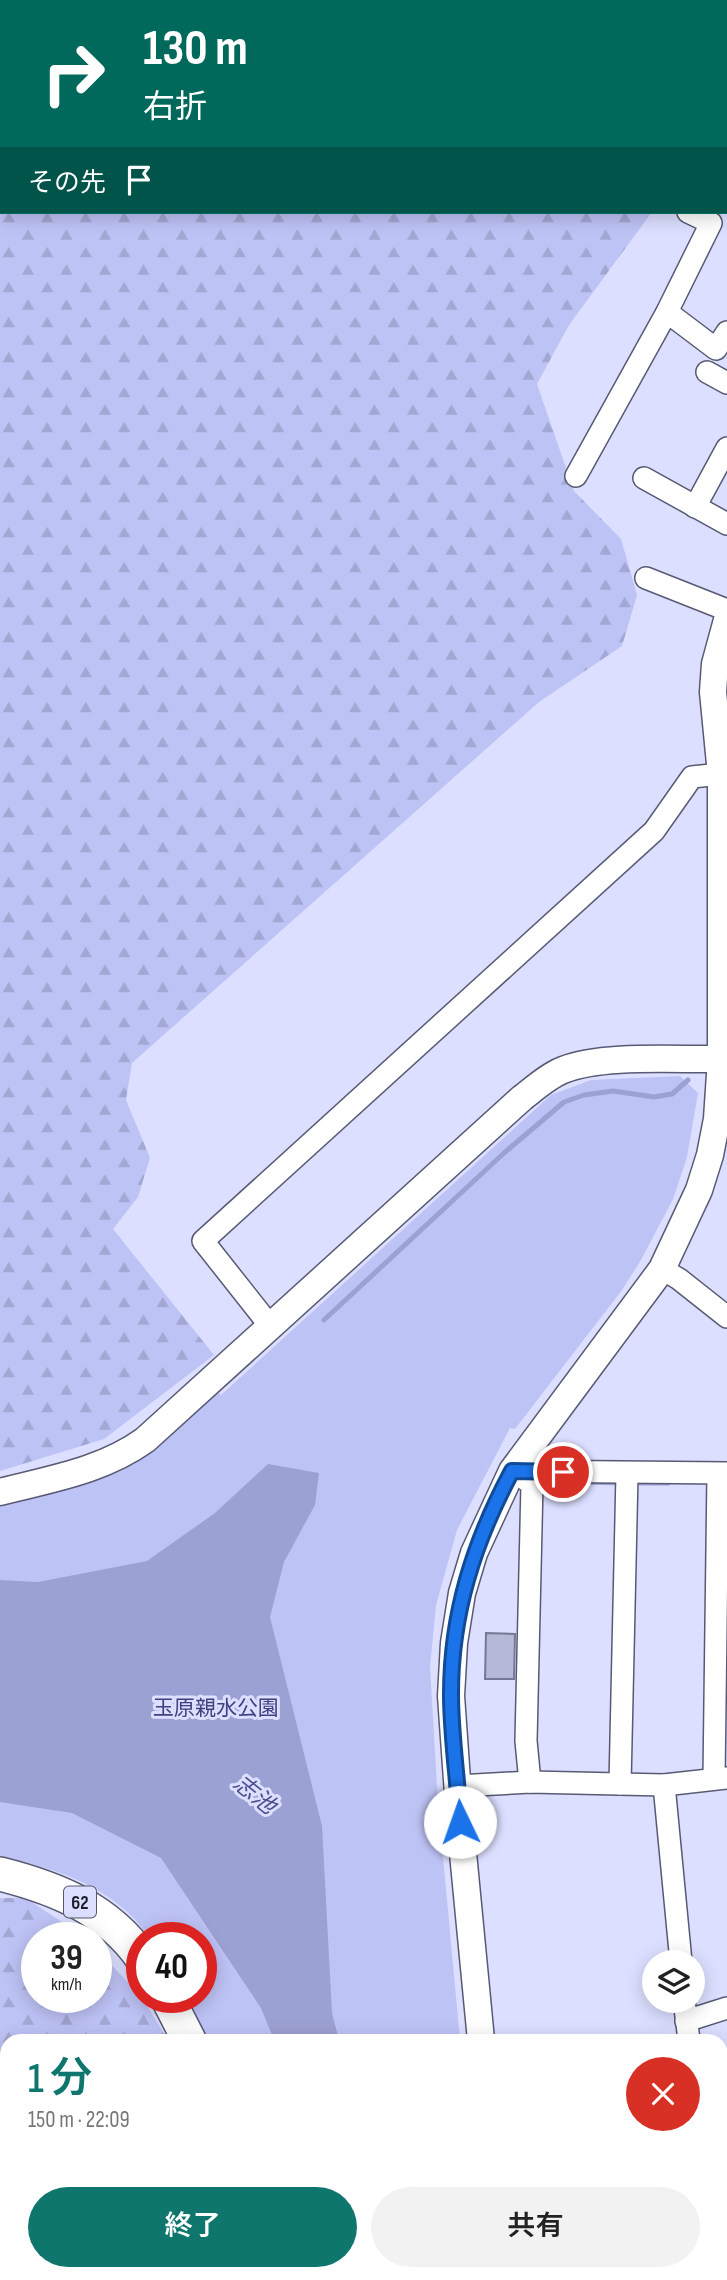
<!DOCTYPE html>
<html lang="ja">
<meta charset="utf-8">
<style>
body{margin:0;font-family:"Sofia Sans Condensed","Noto Sans JP",sans-serif;background:#f2f2f2;color:#222;height:100vh;display:flex;flex-direction:column;font-size:26px;white-space:nowrap}
*{box-sizing:border-box;margin:0}
p{font-size:23px;color:#767676}
.icon{flex:none;width:38px;height:38px;fill:none;stroke:currentColor;stroke-width:2;stroke-linecap:round;stroke-linejoin:round}
.map{position:relative;flex:1;overflow:hidden}
.panel{position:absolute;left:0px;top:2034px;width:728px;height:247px;display:flex;flex-direction:column;background:#fff;border-radius:21px 21px 0 0;box-shadow:0 4px 18px #0003}
.panel>*{flex:none}
.top-card{position:absolute;left:0px;top:0px;width:728px;height:214px;box-shadow:0 4px 18px #0003;background:#00695c;color:#fff;overflow:hidden}
.controls{position:absolute;left:642px;top:1950px;display:grid;gap:14px}
.controls a{display:grid;place-items:center;width:63px;height:63px;border-radius:50%;background:#fff;box-shadow:0 4px 18px #0003;font-size:35px}
.speed{position:absolute;left:21px;top:1922px;display:flex;gap:14px;font-size:35px;font-weight:700;text-align:center}
.speed>*{display:grid;place-content:center;width:91px;height:91px;border-radius:50%;background:#fff;box-shadow:0 4px 18px #0003;line-height:1}
.speed small{font-size:18px;font-weight:400}
.speed .limit{border:10px solid #d22;background:#fff;color:#111}
.pin{position:absolute;display:grid;place-items:center;width:60px;height:60px;color:#fff;margin:-30px;border:4px solid #fff;border-radius:50%;box-shadow:0 2px 7px #0007}
.me{position:absolute;width:77px;margin:-38px;rotate:357deg;stroke-linejoin:round;filter:drop-shadow(0 0 5px #0008)}
.turn{display:flex;align-items:center;gap:24px;height:147px;padding:0 28px;font-size:32px}
.turn .icon{width:91px;height:91px;stroke-width:2.5}
.turn b{display:block;font-size:49px;line-height:60px}
.then{display:flex;align-items:center;height:66px;padding:0 28px;background:#0003;gap:14px;font-size:26px}
.round{display:grid;place-items:center;flex:none;width:74px;height:74px;border-radius:37px;background:#f2f2f2}
.head{display:flex;align-items:center;justify-content:space-between;height:119px;padding:0 28px}
h1{font-size:42px;font-weight:600;line-height:52px;color:#0f766e}
.primary-button{display:flex;gap:14px;margin-top:auto;padding:14px 28px}
.primary-button a{flex:1;height:80px;border-radius:42px;background:#0f766e;color:#fff;font-size:28px;font-weight:600;line-height:80px;text-align:center}
.primary-button a+a{background:#f2f2f2;color:#222}
.map>svg:first-child{display:block}
.forest{fill:url(#forest-firs)}
.green{fill:#bec3f6}
.water{fill:#9ca1d3}
.lines{fill:none;stroke-linecap:round;stroke-linejoin:round}
.stream{stroke:#9ca1d3;stroke-width:5}
.river{stroke:#9ca1d3;stroke-width:33}
.building{fill:#b5b8d6;stroke:#767995;stroke-width:2}
.minor-casing{stroke:#585a75;stroke-width:24}
.tertiary-casing{stroke:#585a75;stroke-width:29}
.primary-casing{stroke:#585a75;stroke-width:36}
.minor{stroke:#fff;stroke-width:21}
.tertiary{stroke:#fff;stroke-width:26}
.primary{stroke:#fff;stroke-width:33}
.route-casing{stroke:#114b97;stroke-width:18}
.route{stroke:#1a73e8;stroke-width:12}
.labels{text-anchor:middle;stroke-width:6;stroke-linejoin:round;paint-order:stroke}
.shield{fill:#dcdfff;stroke:#57596b;stroke-width:2}
.shield-label{font-size:19px;font-weight:bold;fill:#1e1f2b}
.park-label{font-size:21px;fill:#404180;stroke:#dcdfff}
.water-label{font-size:23px;font-style:italic;fill:#4c4d8d;stroke:#dcdfff}
</style>
<div class="map">
<svg width="727" height="2280" viewBox="0 0 727 2280">
<defs>
<pattern id="forest-firs" width="22" height="20" patternUnits="userSpaceOnUse" patternTransform="scale(1.75)"><rect width="22" height="20" fill="#bec3f6"/><path d="M5 1l3.5 6h-7zM16 11l3.5 6h-7z" fill="#a3a7d3"/></pattern>
</defs>
<rect width="100%" height="100%" fill="#dcdfff"/>
<g class="forest">
<polygon points="0,0 724,2 2,2 2,212 652,212 569,325 537,384 574,491 621,539 637,595 622,646 539,702 132,1063 126,1100 150,1158 138,1197 113,1229 214,1355 104,1439 0,1471"/>
<polygon points="0,1898 26,1898 84,1937 37,1937 37,1997 96,1997 96,1949 141,1996 168,2040 7,2040 7,2273 61,2273 57,2280 0,2280"/>
</g>
<g class="green">
<path d="M680,1076L698,1093L687,1157L673,1199L641,1260L622,1290L515,1429L510,1428L457,1530L436,1605L430,1667L438,1803L460,2040H206L184,1997H201V1937H149C115,1887 55,1868 0,1856V1506L112,1473L216,1390L221,1395L551,1095L591,1080Z"/>
<polygon points="326,2273 481,2273 482,2280 329,2280"/>
</g>
<polygon class="water" points="268,1464 319,1473 315,1505 284,1562 270,1617 322,1826 332,2013 339,2040 274,2040 261,2008 161,1858 72,1813 0,1802 0,1580 38,1582 147,1561 215,1513"/>
<g class="lines">
<g class="stream">
<polyline points="324,1320 504,1153 564,1102 584,1095 613,1091 654,1097 672,1094 688,1080"/>
<polyline points="583,1482 622,1483"/>
<polyline points="632,1483 668,1483"/>
</g>
<polyline class="river" points="364,2273 367,2280"/>
</g>
<polygon class="building" points="486,1633 515,1634 514,1679 485,1679"/>
<g class="lines">
<defs>
<g id="minor">
<polyline points="726,56 727,54"/>
<polyline points="726,99 727,99"/>
<polyline points="667,312 716,349 727,332"/>
<polyline points="707,372 727,383"/>
<polyline points="576,476 667,312 711,223 688,212"/>
<polyline points="644,478 727,524"/>
<polyline points="695,507 727,448"/>
<polyline points="646,578 727,610"/>
<polyline points="662,1269 679,1279 727,1317"/>
<polyline points="271,1327 203,1241 654,831 692,777 721,774"/>
<polyline points="512,1471 532,1484 526,1741 530,1782"/>
<polyline points="514,1471 727,1473"/>
<polyline points="714,1778 718,1474"/>
<polyline points="620,1784 627,1474"/>
<polyline points="664,1785 681,1962"/>
<polyline points="458,1786 530,1782 664,1785 727,1778"/>
<polyline points="684,2000 689,2040"/>
<polyline points="686,2021 727,2008"/>
<polyline points="721,2109 727,2107"/>
<polyline points="721,2253 727,2271"/>
<polyline points="625,2273 627,2280"/>
</g>
<g id="tertiary">
<path d="M0,1492C50,1479 102,1471 145,1440L522,1098C535,1088 548,1076 563,1070C602,1054 677,1060 721,1059"/>
<polyline points="481,2040 460,1822 451,1696 454,1643 462,1593 474,1553 512,1471 662,1269 699,1190 710,1155 717,1119 721,1059 721,774 713,692 715,664 727,620"/>
<polyline points="503,2273 504,2280"/>
</g>
<g id="primary">
<path d="M0,1874C56,1888 108,1909 142,1958"/>
<polyline points="167,1997 189,2040"/>
<polyline points="308,2273 311,2280"/>
</g>
</defs>
<use href="#minor" class="minor-casing"/>
<use href="#tertiary" class="tertiary-casing"/>
<use href="#primary" class="primary-casing"/>
<use href="#minor" class="minor"/>
<use href="#tertiary" class="tertiary"/>
<use href="#primary" class="primary"/>
</g>
<g class="lines">
<defs>
<path id="route" d="M460,1822C458,1780 451,1737 451,1694C451,1613 474,1542 512,1471L563,1472"/>
</defs>
<use href="#route" class="route-casing"/>
<use href="#route" class="route"/>
</g>
<g class="labels">
<rect class="shield" x="64" y="1886.5" width="32" height="31" rx="5"/>
<g class="shield-label">
<text x="80" y="1909">62</text>
</g>
<g class="park-label">
<text x="216" y="1715">玉原親水公園</text>
</g>
<g class="water-label">
<text transform="translate(255 1794) rotate(39)" y="8">志池</text>
</g>
</g>
</svg>
<div class="controls">
<a><svg class="icon" aria-label="layers" viewBox="0 0 24 24"><path d="M12 4l9 5-9 5-9-5zM3 14l9 5 9-5"/></svg></a>
</div>
<div class="speed"><div>39<small>km/h</small></div><div class="limit">40</div></div>
<div class="pin" style="left:563px;top:1472px;background:#d93025"><svg class="icon" aria-label="arrive" viewBox="0 0 24 24"><path d="M6 21V4h12l-3 4 3 4H6"/></svg></div>
<svg class="me" style="left:460px;top:1822px" viewBox="-20 -20 40 40"><circle r="19" fill="#fff"/><path d="M0-13L10 11 0 6-10 11z" fill="#1a73e8"/></svg>
<div class="top-card">
<div class="turn"><svg class="icon" aria-label="right" viewBox="0 0 24 24"><path d="M7 20v-9h11M14 6l5 5-5 5"/></svg><div><b>130 m</b>右折</div></div>
<div class="then">その先<svg class="icon" aria-label="arrive" viewBox="0 0 24 24"><path d="M6 21V4h12l-3 4 3 4H6"/></svg></div>
</div>
<section class="panel">
<div class="head"><div><h1>1 分</h1><p>150 m · 22:09</p></div><a class="round" style="background:#d93025;color:#fff"><svg class="icon" aria-label="close" viewBox="0 0 24 24"><path d="M6 6l12 12M18 6L6 18"/></svg></a></div>
<div class="primary-button"><a>終了</a><a>共有</a></div>
</section>
</div>
